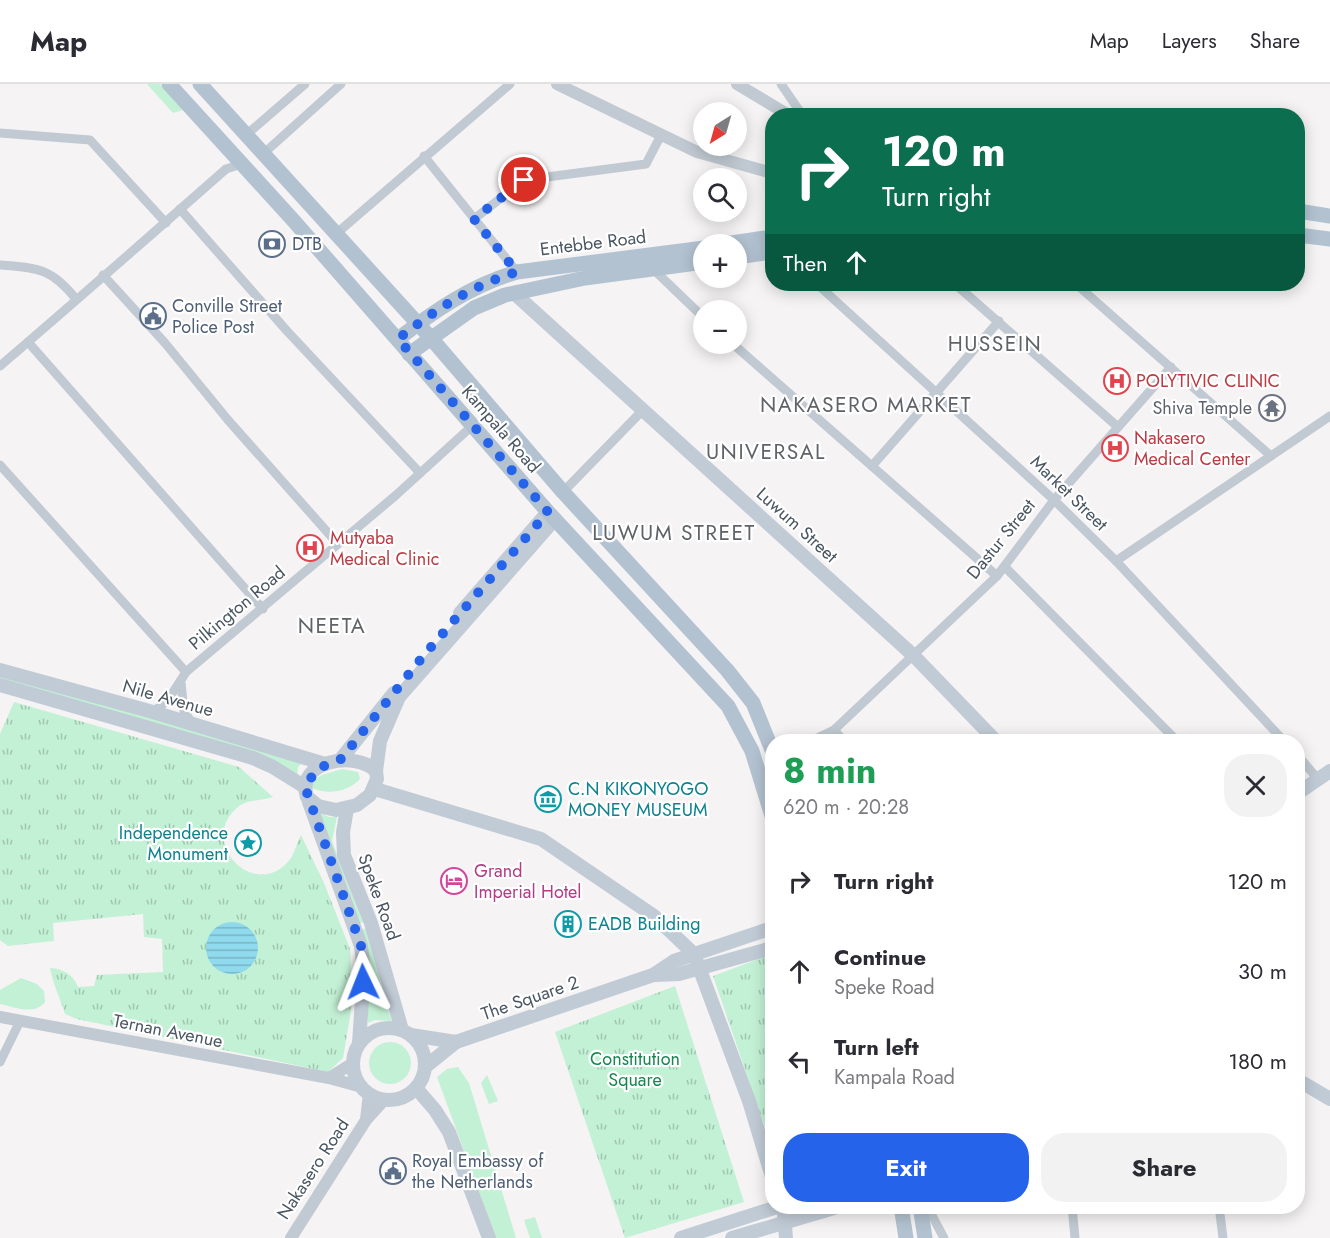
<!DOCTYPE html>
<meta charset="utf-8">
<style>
body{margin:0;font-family:Jost,sans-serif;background:#f2f2f3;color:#2b2b33;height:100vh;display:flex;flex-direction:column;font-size:22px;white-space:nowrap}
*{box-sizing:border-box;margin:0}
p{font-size:20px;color:#7c7c81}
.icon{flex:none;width:33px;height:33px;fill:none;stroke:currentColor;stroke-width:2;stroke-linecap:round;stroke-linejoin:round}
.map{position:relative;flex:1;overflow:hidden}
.drawer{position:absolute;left:765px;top:650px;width:540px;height:480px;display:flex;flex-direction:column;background:#fff;border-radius:24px;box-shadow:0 3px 15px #0003}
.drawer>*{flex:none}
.banner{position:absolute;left:765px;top:24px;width:540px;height:183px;border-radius:24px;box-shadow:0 3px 15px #0003;background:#0b6e4f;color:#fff;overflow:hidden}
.needle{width:39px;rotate:217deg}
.buttons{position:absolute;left:693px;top:18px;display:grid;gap:12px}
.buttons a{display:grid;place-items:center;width:54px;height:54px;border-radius:50%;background:#fff;box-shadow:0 3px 15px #0003;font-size:30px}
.pin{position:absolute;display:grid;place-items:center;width:51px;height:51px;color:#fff;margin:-26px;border:3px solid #fff;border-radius:50%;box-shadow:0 2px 6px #0007}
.me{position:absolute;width:66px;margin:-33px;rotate:358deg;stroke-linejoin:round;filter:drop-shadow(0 0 4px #0008)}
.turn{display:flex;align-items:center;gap:21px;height:126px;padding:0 18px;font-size:27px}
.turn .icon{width:78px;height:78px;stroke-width:2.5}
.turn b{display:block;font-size:42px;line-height:51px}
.then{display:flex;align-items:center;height:57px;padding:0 18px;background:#0003;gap:12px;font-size:22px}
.round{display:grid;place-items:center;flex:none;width:63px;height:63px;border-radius:24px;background:#f2f2f3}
.headline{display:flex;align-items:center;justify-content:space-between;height:102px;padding:0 18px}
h1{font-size:36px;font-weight:700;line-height:45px;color:#1e9e55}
.action{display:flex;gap:12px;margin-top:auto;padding:12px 18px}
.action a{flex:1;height:69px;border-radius:24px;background:#2563eb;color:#fff;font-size:24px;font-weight:700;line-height:69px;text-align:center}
.action a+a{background:#f2f2f3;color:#2b2b33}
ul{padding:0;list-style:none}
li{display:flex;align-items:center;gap:18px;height:90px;padding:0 18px}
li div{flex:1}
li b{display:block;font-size:22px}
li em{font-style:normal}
header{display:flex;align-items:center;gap:36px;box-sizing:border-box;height:84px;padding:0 30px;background:#fff;border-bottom:2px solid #e1e1e2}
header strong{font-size:28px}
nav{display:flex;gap:33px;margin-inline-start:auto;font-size:21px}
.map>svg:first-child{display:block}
.green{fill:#c3f1d5}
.park{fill:url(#park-tufts)}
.water{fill:url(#water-rules)}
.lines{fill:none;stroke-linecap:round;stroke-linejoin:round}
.minor{stroke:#c1cad2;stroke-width:9}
.tertiary{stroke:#c1cad2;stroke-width:12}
.secondary{stroke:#c1cbd6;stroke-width:14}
.primary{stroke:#b3c2d1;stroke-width:15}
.route{stroke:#2563eb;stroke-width:10;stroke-dasharray:0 18}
.labels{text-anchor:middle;stroke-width:4.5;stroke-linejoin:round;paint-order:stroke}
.street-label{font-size:18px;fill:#4a5661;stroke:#fff}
.service-label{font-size:18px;fill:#4e5e75;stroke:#fff;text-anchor:start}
.health-label{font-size:18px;fill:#be3a42;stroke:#fff;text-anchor:start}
.worship-label{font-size:18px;fill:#5b616d;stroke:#fff;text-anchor:end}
.culture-label{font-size:18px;fill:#0d838f;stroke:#fff;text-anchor:start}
.hotel-label{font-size:18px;fill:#b23c85;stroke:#fff;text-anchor:start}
.park-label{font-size:18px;fill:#17864f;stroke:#fff}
.quarter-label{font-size:21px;letter-spacing:1.5px;fill:#5f6368;stroke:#fff}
</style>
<header>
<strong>Map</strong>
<nav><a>Map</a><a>Layers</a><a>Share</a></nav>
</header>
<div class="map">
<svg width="1330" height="1154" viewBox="0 0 1330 1154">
<defs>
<pattern id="park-tufts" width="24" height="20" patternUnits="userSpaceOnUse" patternTransform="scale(1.5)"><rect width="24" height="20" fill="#c3f1d5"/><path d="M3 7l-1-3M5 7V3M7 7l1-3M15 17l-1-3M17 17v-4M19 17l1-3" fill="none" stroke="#a0c6b0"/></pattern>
<pattern id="water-rules" width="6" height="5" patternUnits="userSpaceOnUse" patternTransform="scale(1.5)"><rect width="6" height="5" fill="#90daee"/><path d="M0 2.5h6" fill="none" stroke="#78b4c4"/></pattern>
</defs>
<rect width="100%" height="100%" fill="#f5f3f3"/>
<g class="green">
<polygon points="147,0 160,0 183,26 173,29"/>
<polygon points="0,588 308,674 298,683 297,694 67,614 0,594"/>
<path d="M342,685L358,688L360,695C348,708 327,711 312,704L314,696L322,691Z"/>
<polygon points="317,728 329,733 337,733 332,757 363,838 359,840"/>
<path d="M366,844C376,875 381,907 392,937L375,936L368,939V900L361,846Z"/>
<path d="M21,894L37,900L44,907L45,918C34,932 14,923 0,920V906Z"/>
<circle cx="390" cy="979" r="21"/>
<polygon points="458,983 469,999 516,1154 496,1154 437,993 447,985"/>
<polygon points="487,991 498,1017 489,1020 481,999"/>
<polygon points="535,1133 542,1154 530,1154 524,1136"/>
</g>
<g class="park">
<path d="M14,618L239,683L273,713C261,717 248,715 238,723C198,755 250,815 286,780C295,772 295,761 301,751L324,799L350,865L353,915L343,974L328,988L77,935L65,930C60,914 53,900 50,884C63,885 73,890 78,903L94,902L97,891L163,888L162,855L144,853L143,830L53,839L54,857L8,862L0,856V650Z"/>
<polygon points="772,870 772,1064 713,892"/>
<polygon points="675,902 744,1118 625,1154 555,948"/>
</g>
<circle class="water" cx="232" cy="864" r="26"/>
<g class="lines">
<g class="minor">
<polyline points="781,0 803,32"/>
<polyline points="0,49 90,56 166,139"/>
<polyline points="246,51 305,0"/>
<polyline points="263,70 341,0"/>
<polyline points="424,72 517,188"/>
<polyline points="180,125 287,247 420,389"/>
<polyline points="474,135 524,96 646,80 661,51"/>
<polyline points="337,149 510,0"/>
<path d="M0,181C38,184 51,184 76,215"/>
<polyline points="652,184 704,234"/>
<polyline points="103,191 165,259 228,336 337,459"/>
<polyline points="817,200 1054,416 1116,477 1284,657"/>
<polyline points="955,200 1118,343"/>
<polyline points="1076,200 1271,372"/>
<polyline points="28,258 263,525"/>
<polyline points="733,260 997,492"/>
<path d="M0,282C76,217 151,151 226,85L242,80"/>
<polyline points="0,381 186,588"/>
<polyline points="872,382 999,237"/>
<polyline points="563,408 643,326"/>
<polyline points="1116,477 1330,332"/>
<polyline points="1005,483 1177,657"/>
<polyline points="181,599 184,627 192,639"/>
<polyline points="153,628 168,616 186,588 395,412 472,342"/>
<polyline points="834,646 844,657"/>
<polyline points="802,657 815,655 834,646 997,492 1054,416 1171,283"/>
<polyline points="1298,672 1318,695"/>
<polyline points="0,978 20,937"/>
<polyline points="927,1122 944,1154"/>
<polyline points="1072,1122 1075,1154"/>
<polyline points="1219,1122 1223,1154"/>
</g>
<g class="tertiary">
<polyline points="557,0 697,68 772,89"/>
<polyline points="737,0 790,32"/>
<polyline points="0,933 329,994 362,1003"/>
<polyline points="329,994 353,979"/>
<polyline points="366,1036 369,1009"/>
<polyline points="291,1154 366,1036 385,1015"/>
</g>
<g class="secondary">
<polyline points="515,210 914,572 996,657"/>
<polyline points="460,529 548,428"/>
<polyline points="0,586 153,628 325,680"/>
<polyline points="0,601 253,674 273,683 305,703"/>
<polyline points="341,675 394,609"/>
<path d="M376,687C355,666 295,677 307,713L318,722L336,726L357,721L370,711L377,695L376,687L380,657L399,613L555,435"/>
<polyline points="375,705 541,755 654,832 694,870 749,1017 772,1093"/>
<polyline points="1298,709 1330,687"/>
<polyline points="309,718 361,862 364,888 359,959"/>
<polyline points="347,725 343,748 344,771 371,839 402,946"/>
<polyline points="655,891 679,890 772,864"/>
<circle cx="389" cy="980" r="36"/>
<polyline points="411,951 456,958"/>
<polyline points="425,983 456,958 653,891 674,877 772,844"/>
<polyline points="1298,996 1330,1015"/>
<polyline points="416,1004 435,1026 449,1048 489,1154"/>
<polyline points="784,1130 786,1154"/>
<polyline points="681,1154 780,1122"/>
<polyline points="732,1154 841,1122"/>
</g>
<g class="primary">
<polyline points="169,0 293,136 548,428 728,622 752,667 772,732"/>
<polyline points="200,0 430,253 563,408 727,586 753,619 772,666"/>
<polyline points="1298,127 1330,132"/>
<polyline points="1298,151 1330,155"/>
<polyline points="725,160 772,153"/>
<polyline points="736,173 772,168"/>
<path d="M398,255C434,227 472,201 517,188L704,164"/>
<polyline points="409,270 474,224 505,211 585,194 704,178"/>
<polyline points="901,1122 906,1154"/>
<polyline points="920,1122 925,1154"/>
</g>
</g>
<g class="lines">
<path class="route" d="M363,898L361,862L305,703L317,685L341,675L425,570L548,428L398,255C434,227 472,201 517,188L474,135L524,96"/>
</g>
<defs>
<symbol id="bank-ring" viewBox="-11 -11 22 22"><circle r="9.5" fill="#fff" stroke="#5c6f8a" stroke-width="1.5"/><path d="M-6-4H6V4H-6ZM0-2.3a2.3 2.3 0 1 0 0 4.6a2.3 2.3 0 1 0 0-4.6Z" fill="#5c6f8a"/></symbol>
<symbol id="civic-ring" viewBox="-11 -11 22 22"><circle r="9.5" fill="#fff" stroke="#5c6f8a" stroke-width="1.5"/><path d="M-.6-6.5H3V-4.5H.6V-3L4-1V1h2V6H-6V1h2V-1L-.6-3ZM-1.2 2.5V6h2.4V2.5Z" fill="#5c6f8a"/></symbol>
<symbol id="hospital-ring" viewBox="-11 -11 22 22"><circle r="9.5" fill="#fff" stroke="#e0444e" stroke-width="1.5"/><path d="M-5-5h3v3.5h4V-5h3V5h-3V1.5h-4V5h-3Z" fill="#e0444e"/></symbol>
<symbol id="temple-ring" viewBox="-11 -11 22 22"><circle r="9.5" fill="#fff" stroke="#6b7280" stroke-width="1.5"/><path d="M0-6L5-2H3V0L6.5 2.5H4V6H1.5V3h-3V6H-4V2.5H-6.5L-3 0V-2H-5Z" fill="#6b7280"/></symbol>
<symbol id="museum-ring" viewBox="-11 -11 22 22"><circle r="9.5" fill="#fff" stroke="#0f9aa8" stroke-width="1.5"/><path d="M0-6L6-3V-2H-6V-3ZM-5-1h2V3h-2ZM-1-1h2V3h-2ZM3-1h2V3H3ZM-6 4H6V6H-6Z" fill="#0f9aa8"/></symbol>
<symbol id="sight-ring" viewBox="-11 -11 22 22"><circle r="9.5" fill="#fff" stroke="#0f9aa8" stroke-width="1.5"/><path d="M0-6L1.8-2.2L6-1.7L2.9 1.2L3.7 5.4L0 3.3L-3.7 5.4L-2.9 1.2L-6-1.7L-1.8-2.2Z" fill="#0f9aa8"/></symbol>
<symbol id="hotel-ring" viewBox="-11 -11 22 22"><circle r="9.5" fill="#fff" stroke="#d1479c" stroke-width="1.5"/><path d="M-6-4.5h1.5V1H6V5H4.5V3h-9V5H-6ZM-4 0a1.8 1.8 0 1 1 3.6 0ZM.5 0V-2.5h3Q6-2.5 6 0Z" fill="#d1479c"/></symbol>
<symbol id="building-ring" viewBox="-11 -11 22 22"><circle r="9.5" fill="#fff" stroke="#0f9aa8" stroke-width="1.5"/><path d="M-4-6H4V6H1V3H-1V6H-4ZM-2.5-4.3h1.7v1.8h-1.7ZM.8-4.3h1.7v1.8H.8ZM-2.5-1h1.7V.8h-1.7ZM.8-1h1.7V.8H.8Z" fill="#0f9aa8"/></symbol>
</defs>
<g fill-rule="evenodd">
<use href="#bank-ring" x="257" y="145" width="30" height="30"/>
<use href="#civic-ring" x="138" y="217" width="30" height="30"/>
<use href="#hospital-ring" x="1102" y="282" width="30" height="30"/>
<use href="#temple-ring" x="1257" y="309" width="30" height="30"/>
<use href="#hospital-ring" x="1100" y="349" width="30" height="30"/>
<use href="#hospital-ring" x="295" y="449" width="30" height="30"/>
<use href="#museum-ring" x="533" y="700" width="30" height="30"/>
<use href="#sight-ring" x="233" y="744" width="30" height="30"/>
<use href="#hotel-ring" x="439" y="782" width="30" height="30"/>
<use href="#building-ring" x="553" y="825" width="30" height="30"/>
<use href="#civic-ring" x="378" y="1072" width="30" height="30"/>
</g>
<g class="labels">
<g class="street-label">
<text transform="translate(593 159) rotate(-7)" y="6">Entebbe Road</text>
<text transform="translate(501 345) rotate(49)" y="6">Kampala Road</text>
<text transform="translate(1069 409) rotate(44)" y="6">Market Street</text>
<text transform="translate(797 441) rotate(42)" y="6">Luwum Street</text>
<text transform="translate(1001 455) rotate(-51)" y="6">Dastur Street</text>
<text transform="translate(237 524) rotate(-40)" y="6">Pilkington Road</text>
<text transform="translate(168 614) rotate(16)" y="6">Nile Avenue</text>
<text transform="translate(379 813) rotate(70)" y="6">Speke Road</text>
<text transform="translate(530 914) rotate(-19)" y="6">The Square 2</text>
<text transform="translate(168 947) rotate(11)" y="6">Ternan Avenue</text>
<text transform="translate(313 1085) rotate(-57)" y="6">Nakasero Road</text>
</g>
<g class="service-label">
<text x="292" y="166">DTB</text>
<text x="172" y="228">Conville Street<tspan x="172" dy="21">Police Post</tspan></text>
<text x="412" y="1083">Royal Embassy of<tspan x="412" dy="21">the Netherlands</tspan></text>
</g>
<g class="health-label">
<text x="1136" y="303">POLYTIVIC CLINIC</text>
<text x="1134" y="360">Nakasero<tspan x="1134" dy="21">Medical Center</tspan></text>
<text x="330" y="460">Mutyaba<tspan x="330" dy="21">Medical Clinic</tspan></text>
</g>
<g class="worship-label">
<text x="1252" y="330">Shiva Temple</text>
</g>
<g class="culture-label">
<text x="568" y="711">C.N KIKONYOGO<tspan x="568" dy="21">MONEY MUSEUM</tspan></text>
<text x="228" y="755" text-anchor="end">Independence<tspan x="228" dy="21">Monument</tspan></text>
<text x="588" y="846">EADB Building</text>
</g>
<g class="hotel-label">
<text x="474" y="793">Grand<tspan x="474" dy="21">Imperial Hotel</tspan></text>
</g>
<g class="park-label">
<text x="635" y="981">Constitution<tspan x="635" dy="21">Square</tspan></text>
</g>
<g class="quarter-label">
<text x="995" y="267">HUSSEIN</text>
<text x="866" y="328">NAKASERO MARKET</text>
<text x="766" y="375">UNIVERSAL</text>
<text x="674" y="456">LUWUM STREET</text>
<text x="332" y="549">NEETA</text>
</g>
</g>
</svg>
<div class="buttons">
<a><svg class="needle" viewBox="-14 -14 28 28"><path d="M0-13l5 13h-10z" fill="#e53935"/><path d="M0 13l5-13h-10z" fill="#7c7c81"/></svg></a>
<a><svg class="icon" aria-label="search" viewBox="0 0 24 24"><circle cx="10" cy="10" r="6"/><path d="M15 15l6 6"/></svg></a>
<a>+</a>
<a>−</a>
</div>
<div class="pin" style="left:524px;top:96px;background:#d93025"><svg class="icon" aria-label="arrive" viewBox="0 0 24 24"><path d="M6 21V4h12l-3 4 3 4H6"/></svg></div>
<svg class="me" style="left:363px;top:898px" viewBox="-20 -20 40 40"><path d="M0-17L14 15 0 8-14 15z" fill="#2563eb" stroke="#fff" stroke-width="4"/></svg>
<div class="banner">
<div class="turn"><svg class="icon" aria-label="right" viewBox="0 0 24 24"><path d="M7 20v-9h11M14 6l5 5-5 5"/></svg><div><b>120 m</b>Turn right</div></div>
<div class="then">Then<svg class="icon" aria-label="ahead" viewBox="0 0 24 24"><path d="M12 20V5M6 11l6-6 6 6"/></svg></div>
</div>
<section class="drawer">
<div class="headline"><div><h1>8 min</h1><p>620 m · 20:28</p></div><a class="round"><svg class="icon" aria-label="close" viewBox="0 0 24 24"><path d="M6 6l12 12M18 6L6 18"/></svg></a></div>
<ul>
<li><svg class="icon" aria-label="right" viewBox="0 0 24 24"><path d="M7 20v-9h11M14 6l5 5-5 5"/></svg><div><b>Turn right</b></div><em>120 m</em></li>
<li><svg class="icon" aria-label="ahead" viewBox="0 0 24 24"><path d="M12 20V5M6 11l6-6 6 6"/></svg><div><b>Continue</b><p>Speke Road</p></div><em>30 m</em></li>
<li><svg class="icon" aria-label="left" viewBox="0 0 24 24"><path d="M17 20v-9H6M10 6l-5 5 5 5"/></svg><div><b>Turn left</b><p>Kampala Road</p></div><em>180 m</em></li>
</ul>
<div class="action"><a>Exit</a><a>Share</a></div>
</section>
</div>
